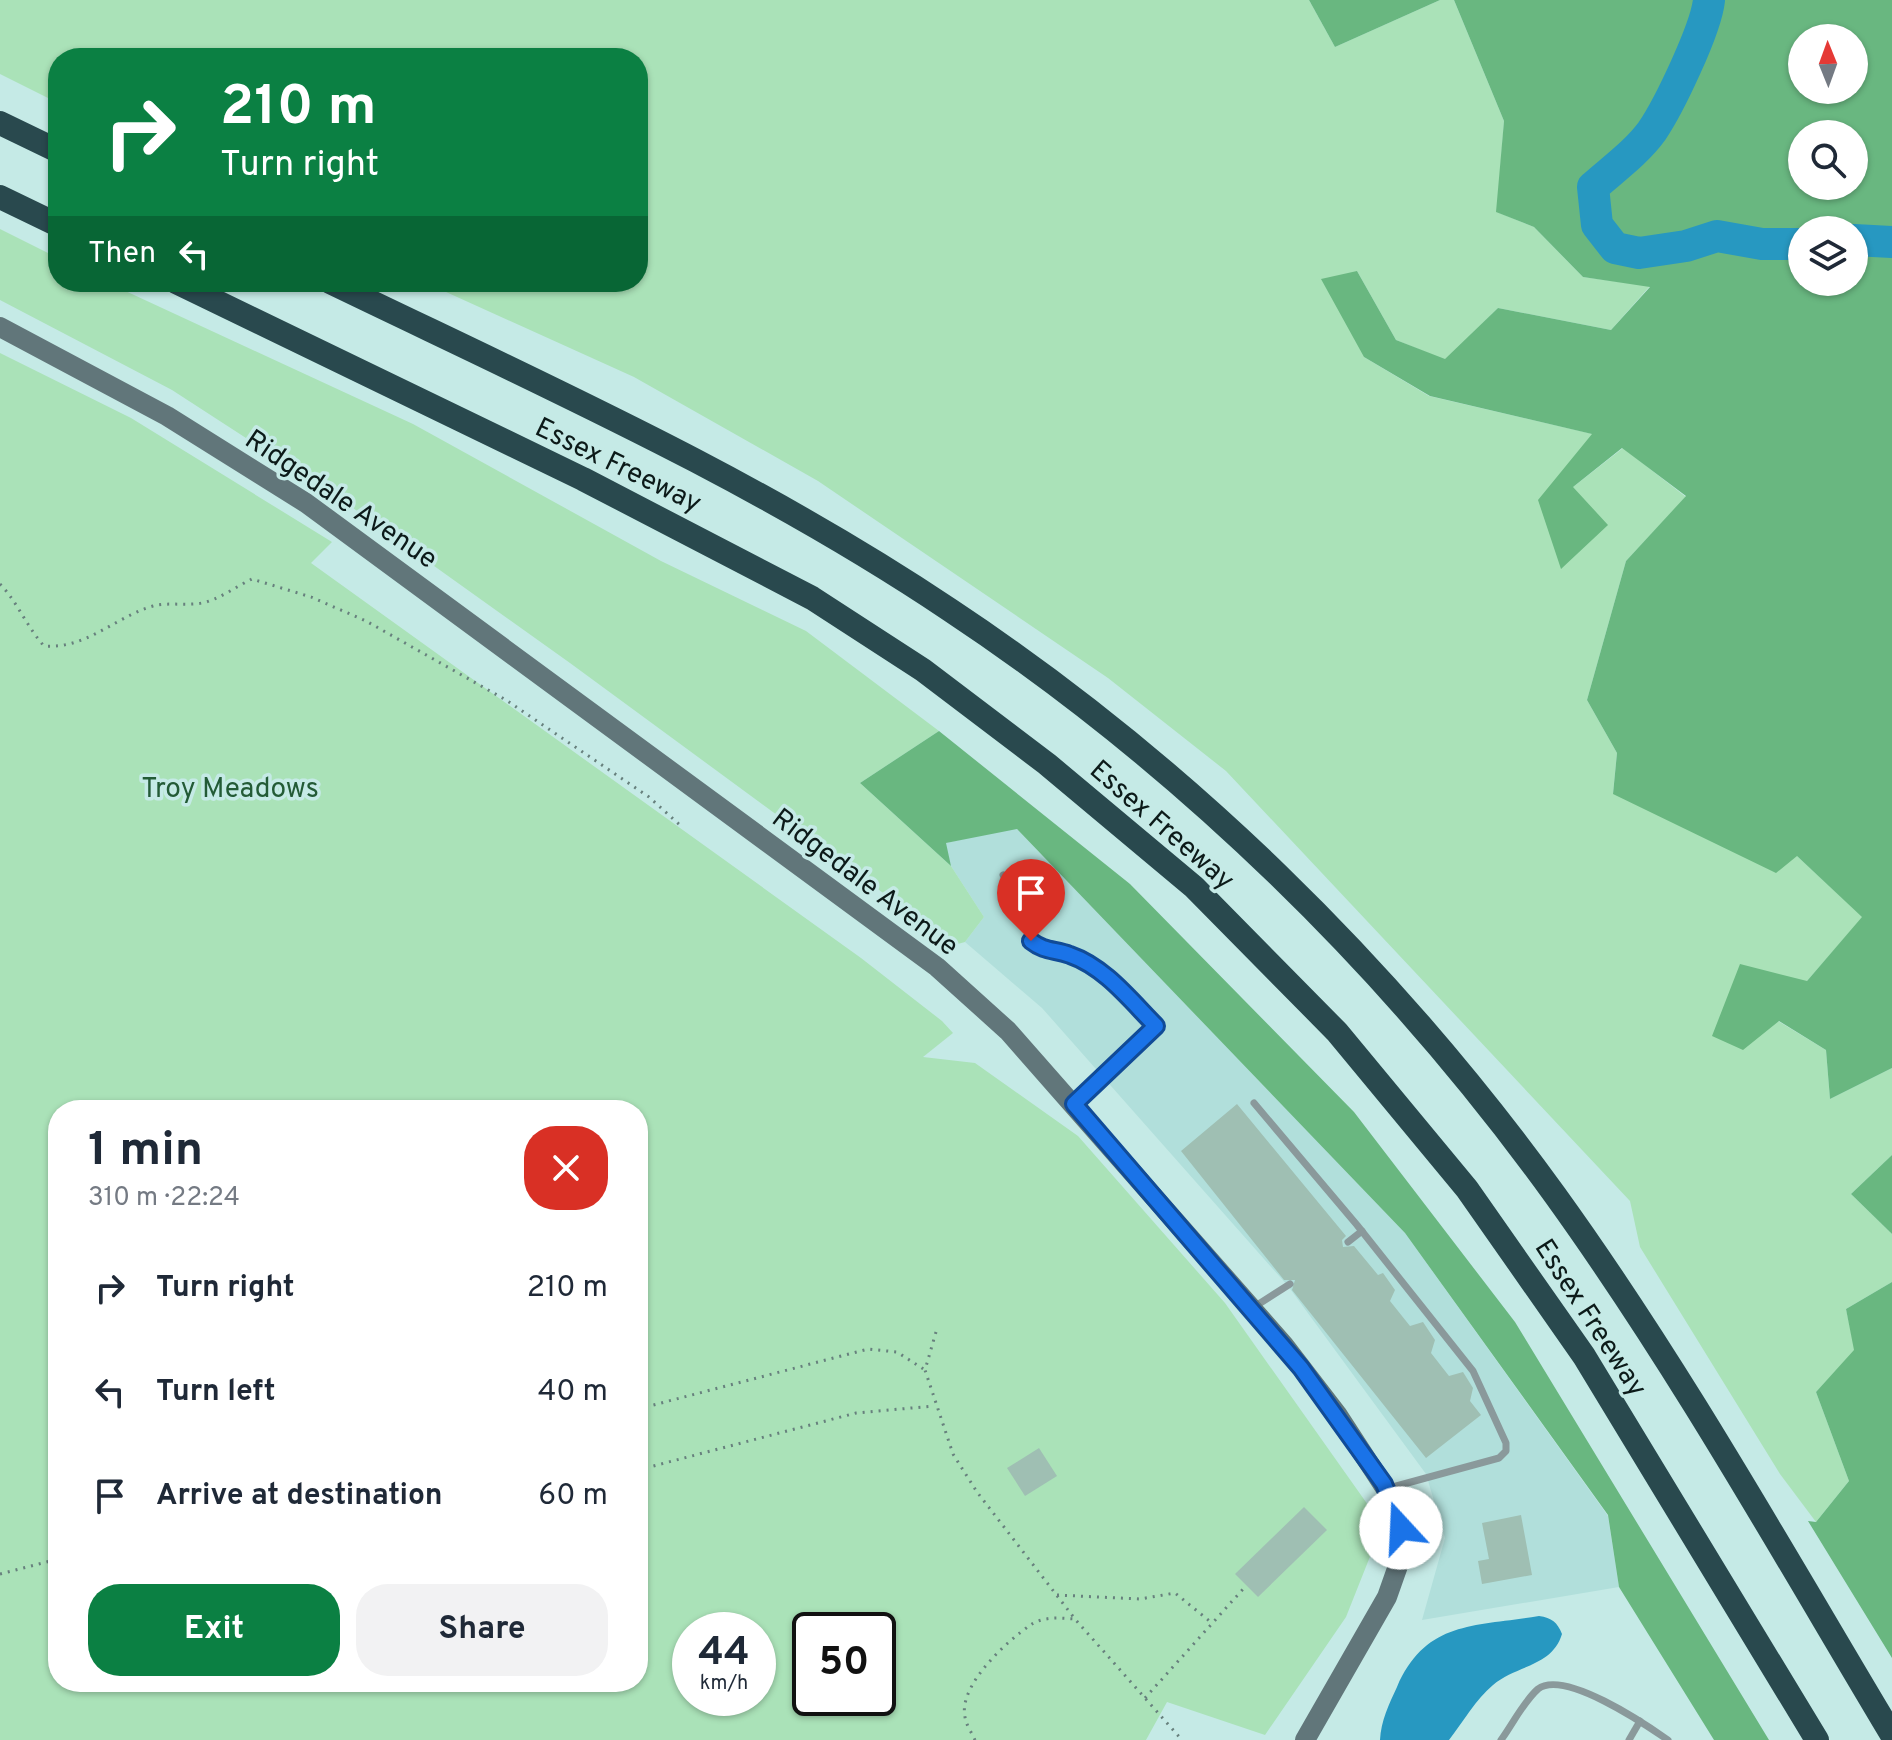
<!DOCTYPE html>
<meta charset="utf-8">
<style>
body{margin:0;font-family:Overpass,sans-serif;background:#f2f2f3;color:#1f2937;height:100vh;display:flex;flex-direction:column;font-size:30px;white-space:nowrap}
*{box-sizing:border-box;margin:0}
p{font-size:26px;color:#747a83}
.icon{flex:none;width:44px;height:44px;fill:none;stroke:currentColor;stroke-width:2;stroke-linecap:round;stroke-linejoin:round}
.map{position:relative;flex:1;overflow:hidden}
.drawer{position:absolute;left:48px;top:1100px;width:600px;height:592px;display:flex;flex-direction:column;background:#fff;border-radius:32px;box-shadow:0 2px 6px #0004}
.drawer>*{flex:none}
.banner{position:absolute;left:48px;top:48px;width:600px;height:244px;border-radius:32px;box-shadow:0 2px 6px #0004;background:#0b8043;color:#fff;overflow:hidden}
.needle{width:52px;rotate:359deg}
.buttons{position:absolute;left:1788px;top:24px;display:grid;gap:16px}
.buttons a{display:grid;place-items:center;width:80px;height:80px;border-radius:50%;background:#fff;box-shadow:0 2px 6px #0004;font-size:40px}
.speed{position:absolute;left:672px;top:1612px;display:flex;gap:16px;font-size:40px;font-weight:700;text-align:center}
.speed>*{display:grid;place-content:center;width:104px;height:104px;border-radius:50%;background:#fff;box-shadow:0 2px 6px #0004;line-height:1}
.speed small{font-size:20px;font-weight:400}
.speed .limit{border:4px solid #111;border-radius:12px;background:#fff;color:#111}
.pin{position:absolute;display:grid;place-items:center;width:68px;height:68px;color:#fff;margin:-82px -34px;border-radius:50% 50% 50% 0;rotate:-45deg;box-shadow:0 0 8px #0007}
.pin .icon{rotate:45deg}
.me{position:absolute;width:88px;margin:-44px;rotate:340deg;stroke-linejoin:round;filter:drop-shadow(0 0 6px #0008)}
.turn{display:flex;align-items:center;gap:28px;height:168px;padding:0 40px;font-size:36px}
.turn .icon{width:104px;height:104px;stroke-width:2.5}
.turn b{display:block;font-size:56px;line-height:68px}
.then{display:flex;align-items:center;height:76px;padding:0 40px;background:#0003;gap:16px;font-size:30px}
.round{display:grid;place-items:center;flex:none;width:84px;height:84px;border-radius:32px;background:#f2f2f3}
.head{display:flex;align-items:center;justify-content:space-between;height:136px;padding:0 40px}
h1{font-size:48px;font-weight:700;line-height:60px}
.button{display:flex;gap:16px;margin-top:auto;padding:16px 40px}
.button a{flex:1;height:92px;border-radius:32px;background:#0b8043;color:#fff;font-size:32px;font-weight:700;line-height:92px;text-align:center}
.button a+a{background:#f2f2f3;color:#1f2937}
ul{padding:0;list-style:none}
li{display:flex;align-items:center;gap:24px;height:104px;padding:0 40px}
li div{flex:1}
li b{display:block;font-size:30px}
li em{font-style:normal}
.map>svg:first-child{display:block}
.built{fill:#b1dfdb}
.green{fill:#aae2b8;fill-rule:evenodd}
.forest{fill:#69b780;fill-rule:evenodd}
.water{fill:#2798c1}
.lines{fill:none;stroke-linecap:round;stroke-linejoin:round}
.river{stroke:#2798c1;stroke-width:32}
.building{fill:#9fbfb3}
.path{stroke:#67807d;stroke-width:3;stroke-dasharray:2 6;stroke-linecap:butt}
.lane{stroke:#8a999b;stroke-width:7}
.secondary{stroke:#61767a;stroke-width:20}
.highway{stroke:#29494e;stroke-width:24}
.route-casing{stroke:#114b97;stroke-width:20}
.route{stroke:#1a73e8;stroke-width:14}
.labels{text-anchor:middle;stroke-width:7;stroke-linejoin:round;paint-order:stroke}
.street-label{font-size:28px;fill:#0c1a19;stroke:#c5eae6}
.park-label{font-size:28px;fill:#235b36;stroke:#c5eae6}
</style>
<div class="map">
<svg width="1892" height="1740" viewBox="0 0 1892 1740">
<rect width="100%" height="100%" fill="#c5eae6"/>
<polygon class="built" points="1016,828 1405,1233 1608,1516 1619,1587 1422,1620 1445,1538 1426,1474 1288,1286 1042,1008 965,942 984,917 951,866 945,843"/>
<g class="green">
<polygon points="0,0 1309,0 1335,47 1440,0 1454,0 1504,121 1497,212 1534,227 1583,277 1650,286 1611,330 1498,308 1445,360 1396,340 1357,271 1364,357 1429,396 1593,434 1573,487 1623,448 1686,497 1626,561 1587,700 1617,753 1613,793 1797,856 1863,917 1807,981 1778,1021 1826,1050 1830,1099 1892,1068 1892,1155 1851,1194 1892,1234 1892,1282 1846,1309 1855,1350 1816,1392 1849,1481 1816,1522 1780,1474 1640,1247 1630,1201 1226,771 1108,678 818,481 634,377 424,282 638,282 638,58 58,58 58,103 0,74"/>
<polygon points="0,229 58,258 58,282 106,282 413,424 661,561 806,631 939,731 860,783 951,866 984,917 965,942 954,945 570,663 346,503 172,390 0,300"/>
<path d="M0,353L131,418L332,542L311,563L861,958L942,1021L953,1033L923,1057L975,1063L1078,1136L1225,1303L1368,1505L1375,1544L1346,1617L1265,1735L1167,1702L1146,1740H0ZM58,1110H638V1682H58ZM690,1630H758V1698H690ZM810,1630H878V1698H810Z"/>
</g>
<g class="forest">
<polygon points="1309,0 1440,0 1335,47"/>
<path d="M1454,0H1892V1068L1830,1099L1826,1050L1779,1021L1743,1050L1712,1036L1740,964L1807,981L1862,917L1797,856L1776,873L1613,794L1617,753L1587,700L1626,561L1686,496L1622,448L1573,487L1608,525L1561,569L1538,500L1592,434L1430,396L1364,357L1321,279L1357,271L1396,340L1445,359L1498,308L1611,330L1650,287L1583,277L1534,227L1496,212L1504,121ZM1802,38H1854V90H1802ZM1802,134H1854V186H1802ZM1802,230H1854V282H1802Z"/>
<polygon points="939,731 1130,884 1354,1112 1515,1322 1769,1740 1714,1740 1619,1587 1608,1515 1405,1233 1017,829 946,843 951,866 860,783"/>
<polygon points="1892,1155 1892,1234 1851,1194"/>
<polygon points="1892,1282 1892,1658 1808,1521 1816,1522 1849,1481 1816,1392 1854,1350 1846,1309"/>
</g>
<path class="water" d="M1539,1616C1552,1618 1557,1622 1562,1634C1552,1667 1516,1665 1493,1685C1476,1699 1463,1722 1449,1740H1380C1381,1721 1389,1704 1397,1687C1426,1620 1475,1627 1539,1616Z"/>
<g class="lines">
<g class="river">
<path d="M1709,0C1706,29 1669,106 1652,131C1637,152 1612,170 1593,187L1597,225L1615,248L1639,253L1686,246L1717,236L1762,244H1802"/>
<polyline points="1854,240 1892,242"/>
</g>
</g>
<g class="building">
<polygon points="1237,1104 1346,1236 1342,1240 1343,1247 1354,1246 1378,1275 1383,1273 1395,1290 1390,1301 1410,1326 1423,1322 1435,1340 1431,1353 1449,1376 1463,1372 1473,1388 1470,1401 1481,1415 1426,1458 1292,1290 1295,1280 1284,1280 1181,1151"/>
<polygon points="1039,1448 1057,1476 1025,1496 1007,1468"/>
<polygon points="1304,1507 1327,1530 1258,1597 1235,1574"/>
<polygon points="1521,1515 1532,1575 1482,1584 1478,1561 1489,1559 1482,1523"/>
</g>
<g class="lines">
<g class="path">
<path d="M0,584C18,603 27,627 44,646C87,649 113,618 153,606C168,602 186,606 202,603C218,600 237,586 252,579L311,597L366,621L506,700L649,797L681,826"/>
<polyline points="936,1332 925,1370 953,1454 977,1492 1075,1619 1182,1740"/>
<polyline points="638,1409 868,1349 897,1352 925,1370"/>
<polyline points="638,1470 856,1413 934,1406"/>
<polyline points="0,1574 58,1559"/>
<polyline points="1057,1595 1140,1599 1175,1593 1212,1623"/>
<polyline points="1145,1698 1244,1588"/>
<path d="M975,1740C972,1733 966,1725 965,1717C958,1685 1008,1640 1032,1624C1046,1616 1061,1618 1075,1619"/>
</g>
<g class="lane">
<polyline points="1003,875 1031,941 1044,951 1070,955 1105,975 1156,1026 1076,1102"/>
<polyline points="1254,1103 1357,1225 1473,1371 1506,1443 1506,1451 1499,1458 1389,1488"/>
<polyline points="1348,1242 1362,1231"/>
<polyline points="1254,1307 1290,1284"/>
<path d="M1501,1740C1512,1725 1524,1701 1538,1689C1564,1669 1645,1724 1668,1740"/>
<polyline points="1629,1740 1640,1721"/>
</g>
<polyline class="secondary" points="0,327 167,416 306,503 937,967 1008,1031 1284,1345 1337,1414 1393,1500 1401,1540 1399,1563 1387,1597 1305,1740"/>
<g class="highway">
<polyline points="0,123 58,151"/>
<polyline points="0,197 58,225"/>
<polyline points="176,282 583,479 812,598 923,670 1047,764 1194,887 1337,1032 1467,1189 1584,1356 1817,1740"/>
<path d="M330,282C541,384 755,479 950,610C1184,765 1391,968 1555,1195C1679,1367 1783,1553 1892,1735"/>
</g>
</g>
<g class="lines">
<defs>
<path id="route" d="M1031,941C1045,952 1054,949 1070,955C1105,967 1131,1001 1156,1026L1074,1104L1301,1368L1384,1484L1401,1528"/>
</defs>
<use href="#route" class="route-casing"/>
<use href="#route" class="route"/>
</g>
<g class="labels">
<g class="street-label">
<text transform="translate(619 464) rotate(26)" y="10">Essex Freeway</text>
<text transform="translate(342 498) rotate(34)" y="10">Ridgedale Avenue</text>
<text transform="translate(1163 824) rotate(41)" y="10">Essex Freeway</text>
<text transform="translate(866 881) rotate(37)" y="10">Ridgedale Avenue</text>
<text transform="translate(1592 1317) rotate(57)" y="10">Essex Freeway</text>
</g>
<g class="park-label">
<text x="230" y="797">Troy Meadows</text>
</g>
</g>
</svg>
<div class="buttons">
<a><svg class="needle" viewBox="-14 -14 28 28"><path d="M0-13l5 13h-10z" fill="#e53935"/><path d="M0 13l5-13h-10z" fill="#747a83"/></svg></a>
<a><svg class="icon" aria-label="search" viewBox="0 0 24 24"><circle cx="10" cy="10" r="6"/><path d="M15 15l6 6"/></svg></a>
<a><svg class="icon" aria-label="layers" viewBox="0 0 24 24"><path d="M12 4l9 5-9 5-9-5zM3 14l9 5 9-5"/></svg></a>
</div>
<div class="speed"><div>44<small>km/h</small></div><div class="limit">50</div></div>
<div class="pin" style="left:1031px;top:941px;background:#d93025"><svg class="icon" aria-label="arrive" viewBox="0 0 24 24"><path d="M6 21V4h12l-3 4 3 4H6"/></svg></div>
<svg class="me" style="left:1401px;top:1528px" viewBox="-20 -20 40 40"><circle r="19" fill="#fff"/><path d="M0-13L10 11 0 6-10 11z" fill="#1a73e8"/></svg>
<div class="banner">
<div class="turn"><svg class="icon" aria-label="right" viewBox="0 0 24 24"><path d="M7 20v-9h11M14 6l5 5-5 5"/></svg><div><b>210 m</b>Turn right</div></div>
<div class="then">Then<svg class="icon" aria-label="left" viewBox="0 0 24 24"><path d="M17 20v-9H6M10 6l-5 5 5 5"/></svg></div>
</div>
<section class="drawer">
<div class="head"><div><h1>1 min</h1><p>310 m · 22:24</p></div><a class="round" style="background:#d93025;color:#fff"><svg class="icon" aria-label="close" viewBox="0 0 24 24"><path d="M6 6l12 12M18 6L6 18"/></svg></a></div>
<ul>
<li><svg class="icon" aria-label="right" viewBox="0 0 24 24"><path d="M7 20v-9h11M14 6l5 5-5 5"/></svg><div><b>Turn right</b></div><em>210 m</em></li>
<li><svg class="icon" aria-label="left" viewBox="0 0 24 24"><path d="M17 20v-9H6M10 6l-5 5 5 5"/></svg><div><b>Turn left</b></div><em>40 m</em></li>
<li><svg class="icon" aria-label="arrive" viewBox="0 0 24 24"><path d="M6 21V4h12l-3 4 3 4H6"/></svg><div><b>Arrive at destination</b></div><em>60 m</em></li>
</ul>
<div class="button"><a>Exit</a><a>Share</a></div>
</section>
</div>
